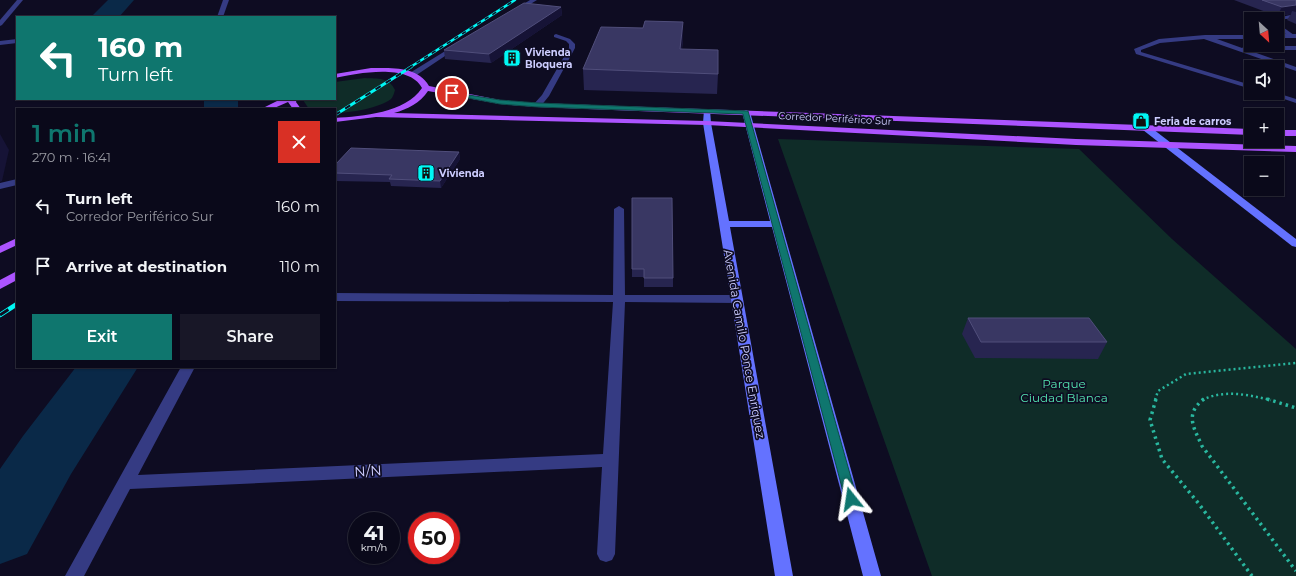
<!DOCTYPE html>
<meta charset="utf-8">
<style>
body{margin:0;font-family:Montserrat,sans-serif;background:#181727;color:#f1f3f6;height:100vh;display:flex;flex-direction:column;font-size:15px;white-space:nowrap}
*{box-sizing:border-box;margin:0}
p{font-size:13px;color:#999aa2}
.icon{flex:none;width:22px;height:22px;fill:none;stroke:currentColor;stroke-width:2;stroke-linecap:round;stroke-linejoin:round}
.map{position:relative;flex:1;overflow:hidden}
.drawer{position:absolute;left:16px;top:108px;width:320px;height:260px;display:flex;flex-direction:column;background:#0a091a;border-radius:0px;box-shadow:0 1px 3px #0004,0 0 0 1px #2a2a39}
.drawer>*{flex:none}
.top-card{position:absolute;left:16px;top:16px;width:320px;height:84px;border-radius:0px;box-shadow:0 1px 3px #0004,0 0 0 1px #2a2a39;background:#0f766e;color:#fff;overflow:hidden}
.needle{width:26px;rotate:154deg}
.buttons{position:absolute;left:1244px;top:12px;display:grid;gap:8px}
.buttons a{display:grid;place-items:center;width:40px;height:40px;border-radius:0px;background:#0a091a;box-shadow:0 1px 3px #0004,0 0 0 1px #2a2a39;font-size:20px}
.speed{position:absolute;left:348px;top:512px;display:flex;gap:8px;font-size:20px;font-weight:700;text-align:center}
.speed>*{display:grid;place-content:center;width:52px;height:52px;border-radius:50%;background:#0a091a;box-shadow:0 1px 3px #0004,0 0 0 1px #2a2a39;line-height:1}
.speed small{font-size:10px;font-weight:400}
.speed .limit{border:6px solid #d22;background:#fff;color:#111}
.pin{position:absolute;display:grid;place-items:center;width:34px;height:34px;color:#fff;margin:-17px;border:2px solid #fff;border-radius:50%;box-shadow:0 1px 4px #0007}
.me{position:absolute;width:44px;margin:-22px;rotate:345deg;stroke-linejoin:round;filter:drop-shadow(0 0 3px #0008)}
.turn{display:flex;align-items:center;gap:14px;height:84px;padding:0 16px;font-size:18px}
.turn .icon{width:52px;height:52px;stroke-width:2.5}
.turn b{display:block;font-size:28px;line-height:34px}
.round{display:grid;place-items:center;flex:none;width:42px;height:42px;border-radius:0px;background:#181727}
.summary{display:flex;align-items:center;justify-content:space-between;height:68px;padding:0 16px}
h1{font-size:24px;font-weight:600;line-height:30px;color:#0f766e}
.button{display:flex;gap:8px;margin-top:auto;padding:8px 16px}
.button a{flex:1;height:46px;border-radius:0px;background:#0f766e;color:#fff;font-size:16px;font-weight:600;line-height:46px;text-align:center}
.button a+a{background:#181727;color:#f1f3f6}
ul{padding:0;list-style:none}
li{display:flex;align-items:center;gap:12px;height:60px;padding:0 16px}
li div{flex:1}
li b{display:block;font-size:15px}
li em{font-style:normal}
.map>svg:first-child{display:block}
.green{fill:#0f2c28}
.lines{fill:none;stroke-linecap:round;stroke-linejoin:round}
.river{fill:#0a2948;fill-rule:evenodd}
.path-far1{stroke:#29b79f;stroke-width:2.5;stroke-dasharray:2 3;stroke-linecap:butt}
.path{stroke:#29b79f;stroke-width:3.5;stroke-dasharray:2.5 4;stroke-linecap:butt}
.lane{fill:#353b83;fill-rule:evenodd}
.street{fill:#353b83;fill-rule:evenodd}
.secondary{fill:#6472ff;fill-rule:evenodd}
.primary{fill:#ac54ff;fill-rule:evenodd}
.rail-far2-casing{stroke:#00f8f5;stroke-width:2.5}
.rail-far1-casing{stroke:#00f8f5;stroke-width:3}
.rail-casing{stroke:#00f8f5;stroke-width:4.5}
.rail-far2{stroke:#0e0c22;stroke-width:1.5;stroke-dasharray:4.5;stroke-linecap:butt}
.rail-far1{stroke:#0e0c22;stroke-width:2;stroke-dasharray:6;stroke-linecap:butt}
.rail{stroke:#0e0c22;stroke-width:3;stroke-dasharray:10;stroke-linecap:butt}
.wall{fill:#272550}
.shaded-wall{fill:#161336}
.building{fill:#393763;stroke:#504e7b}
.route{fill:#0f766e;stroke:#0a4d48}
.labels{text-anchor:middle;stroke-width:3.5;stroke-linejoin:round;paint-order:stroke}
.far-poi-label{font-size:10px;font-weight:bold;fill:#cdcdff;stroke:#0e0c22;text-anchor:start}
.far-street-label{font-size:10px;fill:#cdcdff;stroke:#0e0c22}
.street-label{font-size:12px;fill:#cdcdff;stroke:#0e0c22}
.park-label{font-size:12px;fill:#54e4b0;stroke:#0e0c22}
.near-street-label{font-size:14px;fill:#cdcdff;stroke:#0e0c22}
</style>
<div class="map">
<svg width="1296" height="576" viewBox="0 0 1296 576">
<rect width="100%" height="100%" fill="#0e0c22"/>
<g class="green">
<path d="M365,78C378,79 389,77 395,90C394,93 393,97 391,99C379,108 350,113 335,113V109H309L303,100L335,99V82Z"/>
<polygon points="778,139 1079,149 1172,239 1296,349 1296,576 932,576"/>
</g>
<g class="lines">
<g class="river">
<polygon points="108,0 134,0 119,17 91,17"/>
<rect x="204" y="99" width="34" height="10"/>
<polygon points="76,367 138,367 71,474 27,554 0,564 0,469 23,436"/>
</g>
<g class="path-far1">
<polyline points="1155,400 1158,391 1186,374 1296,363"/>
<path d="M1202,400C1225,389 1248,395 1271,400"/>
</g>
<g class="path">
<polyline points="1156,399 1150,420 1162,459 1199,504 1252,576"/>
<path d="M1204,399C1184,414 1194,428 1202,446L1296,571"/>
<polyline points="1267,399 1296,408"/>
</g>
<g class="lane">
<polygon points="556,34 570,39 575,44 575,48 549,96 540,107 534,107 533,105 542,95 569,48 569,44 566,41 554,37 554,35"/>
<rect x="1277" y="34" width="19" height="4"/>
<polygon points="1205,35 1251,35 1251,39 1217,39 1242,48 1245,46 1296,46 1296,50 1248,50 1296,67 1296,71 1204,39 1160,43 1141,50 1141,52 1251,85 1251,89 1136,54 1134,49 1159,39"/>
<polygon points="1266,93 1277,93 1296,99 1296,103"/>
</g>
<g class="street">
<polygon points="17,0 23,0 2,25 0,26 0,20"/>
<polygon points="223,0 229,0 223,17 217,17"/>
<polygon points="530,0 537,0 516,13 511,12"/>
<polygon points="1295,14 1295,18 1277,20 1277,19 1272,19"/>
<polygon points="1277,23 1294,35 1294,37 1290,37 1277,28"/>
<polygon points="17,39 17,43 0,45 0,41"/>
<polygon points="455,45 460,46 415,76 409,76 408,74"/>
<polygon points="17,179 17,185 0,189 0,183"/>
<polygon points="619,206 624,209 625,295 737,295 741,296 743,299 741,302 737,303 625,302 615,554 612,560 606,562 600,560 597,554 602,467 130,489 84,576 65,576 181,367 195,367 138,475 603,454 613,302 335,301 335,293 613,295 614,209"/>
</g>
<g class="secondary">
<polygon points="704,110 710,110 711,123 729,221 770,221 742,112 746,110 750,112 881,576 863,576 772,227 730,227 793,576 775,576 703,123"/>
<polygon points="1146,125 1149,126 1296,239 1296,247 1292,246 1143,130 1142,128 1143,126"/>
</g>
<g class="primary">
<path d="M371,68C391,68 418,66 429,86L500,100L537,103L1251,129V135L537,107L500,104L428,91C420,103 408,109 394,113L707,121L1076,139L1296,146V152L1076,145L707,125L376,117L335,122V118C363,116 405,113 422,88C409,63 358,73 335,78V74Z"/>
<polygon points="281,99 297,99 296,102 301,109 293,109 288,102 272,109 261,109"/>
<rect x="1277" y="130" width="19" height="6"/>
<polygon points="17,238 17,245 0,253 0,246"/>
<polygon points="17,271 17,280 0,289 0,280"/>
</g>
<defs>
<polyline id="rail-far2" points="409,68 515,0"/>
<polyline id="rail-far1" points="335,115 411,67"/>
<polyline id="rail" points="0,315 17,304"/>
</defs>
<use href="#rail-far2" class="rail-far2-casing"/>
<use href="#rail-far1" class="rail-far1-casing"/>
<use href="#rail" class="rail-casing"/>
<use href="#rail-far2" class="rail-far2"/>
<use href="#rail-far1" class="rail-far1"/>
<use href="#rail" class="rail"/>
</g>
<g class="wall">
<polygon points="1234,0 1296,0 1296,24 1287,20 1291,14 1277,16"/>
<polygon points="561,7 562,15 491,63 445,59 444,50"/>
<polygon points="643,28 683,40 682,49 718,74 717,94 584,90 583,69"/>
<polygon points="459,152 460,159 441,188 391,186 390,182 335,181 335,165"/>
<polygon points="632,198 673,278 673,287 644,287 644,277 632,277"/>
<polygon points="968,318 1107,342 1098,359 975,358 962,334"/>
</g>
<g class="shaded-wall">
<polygon points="1296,5 1296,12 1292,11 1291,14 1277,16 1282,7"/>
<polygon points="561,7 562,15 491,63 489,54"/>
<polygon points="683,22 683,40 679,68 680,49"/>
<polygon points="0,134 9,150 2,181 0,182"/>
<polygon points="459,152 460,159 441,188 440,181"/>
</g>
<g class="building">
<polygon points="1262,0 1296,0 1296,5 1282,7"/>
<polygon points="524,3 561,7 489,54 444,50"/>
<polygon points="645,21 683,22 680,49 718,50 718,74 583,69 601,27 643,28"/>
<polygon points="351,148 459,152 440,181 389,179 392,175 335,173 335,165"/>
<polygon points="632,198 672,198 673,278 644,278 644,269 632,269"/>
<polygon points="968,318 1089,318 1107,342 981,342"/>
</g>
<polygon class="route" points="450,92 500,100 538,103 748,111 857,499 855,503 851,505 846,503 845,499 743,114 538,107 500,104 452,95 449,93"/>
<defs>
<symbol id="building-square" viewBox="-11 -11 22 22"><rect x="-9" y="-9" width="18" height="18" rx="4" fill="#00f8f5" stroke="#0e0c22"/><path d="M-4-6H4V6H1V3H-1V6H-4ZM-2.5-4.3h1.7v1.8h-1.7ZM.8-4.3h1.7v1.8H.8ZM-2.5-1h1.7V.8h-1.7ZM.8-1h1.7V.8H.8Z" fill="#111"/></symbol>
<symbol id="shop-square" viewBox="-11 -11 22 22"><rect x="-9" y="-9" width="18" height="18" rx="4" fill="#00f8f5" stroke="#0e0c22"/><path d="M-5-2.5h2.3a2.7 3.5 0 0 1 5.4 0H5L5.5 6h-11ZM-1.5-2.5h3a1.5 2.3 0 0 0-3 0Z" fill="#111"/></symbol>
</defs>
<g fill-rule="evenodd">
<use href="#building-square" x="502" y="48" width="20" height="20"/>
<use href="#shop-square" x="1131" y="111" width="20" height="20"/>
<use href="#building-square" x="416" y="163" width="20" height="20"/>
</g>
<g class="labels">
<g class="far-poi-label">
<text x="525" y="56">Vivienda<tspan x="525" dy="12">Bloquera</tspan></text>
<text x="1154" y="125">Feria de carros</text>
<text x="439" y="177">Vivienda</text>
</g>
<g class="far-street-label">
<text transform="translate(835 118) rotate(3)" y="4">Corredor Periférico Sur</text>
</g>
<g class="street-label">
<text transform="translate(744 344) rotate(80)" y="4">Avenida Camilo Ponce Enriquez</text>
</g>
<g class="park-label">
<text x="1064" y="388">Parque<tspan x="1064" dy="14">Ciudad Blanca</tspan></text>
</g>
<g class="near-street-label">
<text transform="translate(368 471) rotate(-3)" y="5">N/N</text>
</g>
</g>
</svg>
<div class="buttons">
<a><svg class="needle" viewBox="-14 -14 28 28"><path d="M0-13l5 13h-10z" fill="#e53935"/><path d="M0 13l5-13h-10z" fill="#999aa2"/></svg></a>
<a><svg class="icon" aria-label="sound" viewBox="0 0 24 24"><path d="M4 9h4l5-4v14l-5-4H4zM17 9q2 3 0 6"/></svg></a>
<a>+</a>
<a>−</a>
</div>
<div class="speed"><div>41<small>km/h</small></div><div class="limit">50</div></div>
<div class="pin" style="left:452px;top:93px;background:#d93025"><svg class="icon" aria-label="arrive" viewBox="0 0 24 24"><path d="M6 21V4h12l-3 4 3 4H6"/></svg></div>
<svg class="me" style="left:851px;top:499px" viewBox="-20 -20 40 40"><path d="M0-17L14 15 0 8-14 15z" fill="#0f766e" stroke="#fff" stroke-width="4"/></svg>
<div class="top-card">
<div class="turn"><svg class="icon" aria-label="left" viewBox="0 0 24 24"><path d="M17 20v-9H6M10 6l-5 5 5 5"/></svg><div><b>160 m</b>Turn left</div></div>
</div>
<section class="drawer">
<div class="summary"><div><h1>1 min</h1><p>270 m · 16:41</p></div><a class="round" style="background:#d93025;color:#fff"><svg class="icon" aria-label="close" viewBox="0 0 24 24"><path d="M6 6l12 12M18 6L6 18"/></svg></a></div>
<ul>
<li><svg class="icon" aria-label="left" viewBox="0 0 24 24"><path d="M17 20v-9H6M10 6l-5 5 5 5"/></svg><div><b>Turn left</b><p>Corredor Periférico Sur</p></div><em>160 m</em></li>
<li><svg class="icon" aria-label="arrive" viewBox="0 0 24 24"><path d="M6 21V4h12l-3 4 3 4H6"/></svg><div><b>Arrive at destination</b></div><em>110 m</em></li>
</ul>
<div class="button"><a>Exit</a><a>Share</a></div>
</section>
</div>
